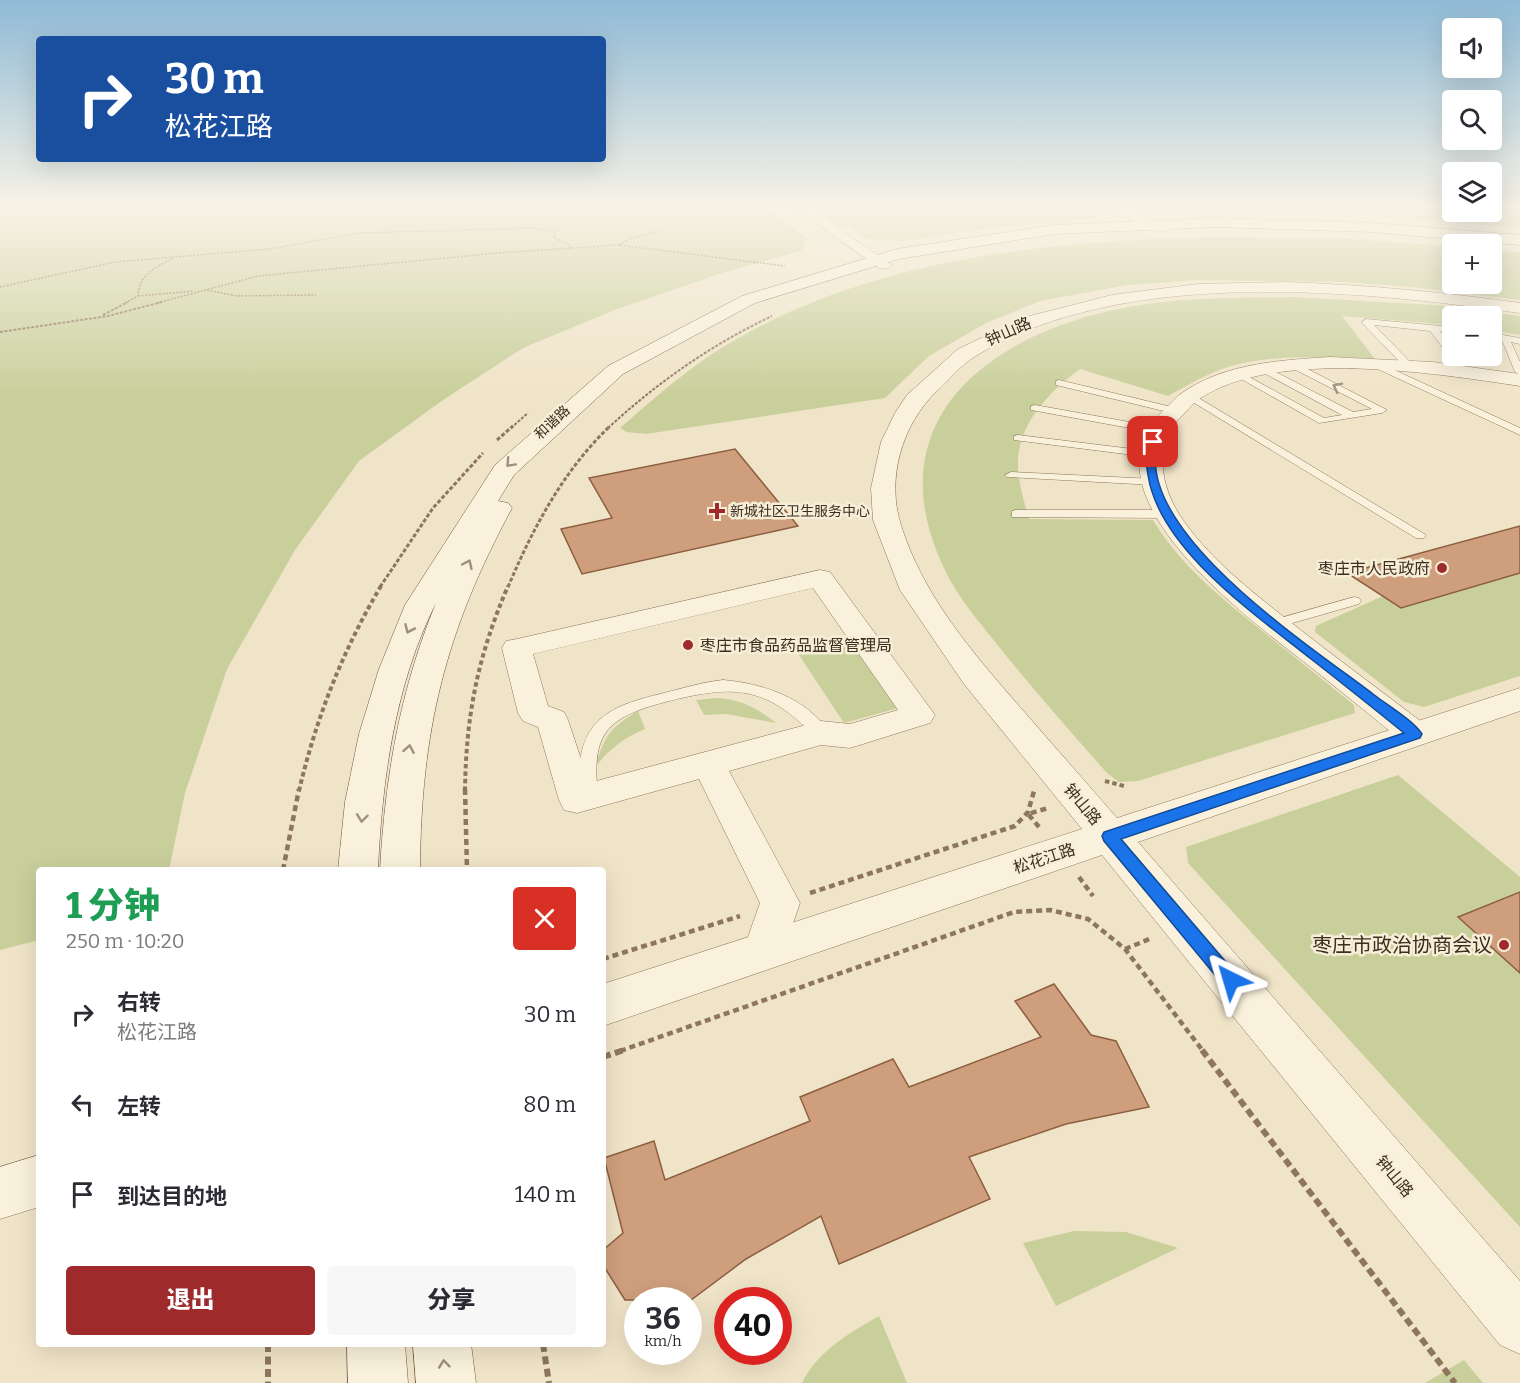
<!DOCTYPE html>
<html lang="zh">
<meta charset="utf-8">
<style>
body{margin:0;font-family:Bitter,"Noto Sans SC",serif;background:#f7f7f7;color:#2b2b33;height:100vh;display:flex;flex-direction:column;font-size:22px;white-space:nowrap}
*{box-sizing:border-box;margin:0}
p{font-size:20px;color:#7c7c81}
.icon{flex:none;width:33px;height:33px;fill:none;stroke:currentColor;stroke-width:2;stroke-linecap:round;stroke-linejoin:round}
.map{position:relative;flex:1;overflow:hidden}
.panel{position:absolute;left:36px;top:867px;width:570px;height:480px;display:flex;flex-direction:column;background:#fff;border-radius:6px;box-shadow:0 6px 24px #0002}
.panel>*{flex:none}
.guide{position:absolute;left:36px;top:36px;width:570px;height:126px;border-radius:6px;box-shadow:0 6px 24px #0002;background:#1a4fa0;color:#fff;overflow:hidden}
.fabs{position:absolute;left:1442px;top:18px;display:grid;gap:12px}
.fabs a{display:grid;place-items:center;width:60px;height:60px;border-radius:6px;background:#fff;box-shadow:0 6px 24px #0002;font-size:30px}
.speed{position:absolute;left:624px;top:1287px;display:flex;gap:12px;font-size:30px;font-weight:700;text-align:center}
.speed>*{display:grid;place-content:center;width:78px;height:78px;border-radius:50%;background:#fff;box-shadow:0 6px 24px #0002;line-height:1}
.speed small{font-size:15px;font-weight:400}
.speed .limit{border:9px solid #d22;background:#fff;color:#111}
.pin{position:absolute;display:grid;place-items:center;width:51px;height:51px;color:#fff;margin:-26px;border-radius:12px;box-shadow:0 3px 9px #0006}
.me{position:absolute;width:66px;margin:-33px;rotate:320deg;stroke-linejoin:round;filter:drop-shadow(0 0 4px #0008)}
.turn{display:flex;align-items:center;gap:21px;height:126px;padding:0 30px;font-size:27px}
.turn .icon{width:78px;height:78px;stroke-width:2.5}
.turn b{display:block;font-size:42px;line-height:51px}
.round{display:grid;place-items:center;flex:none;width:63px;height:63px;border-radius:6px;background:#f7f7f7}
.summary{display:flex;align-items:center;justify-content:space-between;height:102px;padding:0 30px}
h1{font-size:36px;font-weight:800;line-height:45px;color:#1e9e55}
.button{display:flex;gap:12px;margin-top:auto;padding:12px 30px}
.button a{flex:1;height:69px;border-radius:6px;background:#9e2a2b;color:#fff;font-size:24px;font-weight:800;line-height:69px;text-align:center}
.button a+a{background:#f7f7f7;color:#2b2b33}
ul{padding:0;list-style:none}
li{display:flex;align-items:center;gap:18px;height:90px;padding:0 30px}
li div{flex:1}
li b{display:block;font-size:22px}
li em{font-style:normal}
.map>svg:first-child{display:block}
.green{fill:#c9cf9b}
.building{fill:#cf9f7d;stroke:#8d5f41;stroke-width:1.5}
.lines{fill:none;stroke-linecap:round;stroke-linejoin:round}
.service-casing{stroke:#8d765c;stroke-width:1}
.minor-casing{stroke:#8d765c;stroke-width:1}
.tertiary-casing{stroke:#8d765c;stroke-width:1}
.secondary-casing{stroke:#6f573f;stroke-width:1}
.path-far5{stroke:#8d765c;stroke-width:1.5;stroke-dasharray:2 1.5;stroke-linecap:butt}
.path-far4{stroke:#8d765c;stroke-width:2;stroke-dasharray:3 1.5;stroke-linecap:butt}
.path-far3{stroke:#8d765c;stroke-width:3;stroke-dasharray:4 2;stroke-linecap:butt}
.path-far2{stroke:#8d765c;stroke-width:4;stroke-dasharray:4.5 3;stroke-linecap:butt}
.path-far1{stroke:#8d765c;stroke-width:4.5;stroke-dasharray:6 4;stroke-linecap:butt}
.path{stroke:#8d765c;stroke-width:6;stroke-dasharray:8 4.5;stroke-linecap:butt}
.service{fill:#faf1dc;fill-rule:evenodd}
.minor{fill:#faf1dc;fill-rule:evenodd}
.tertiary{fill:#faf1dc;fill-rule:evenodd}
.secondary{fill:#faf1dc;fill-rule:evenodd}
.oneway{stroke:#9c907e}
.route{fill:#1a73e8;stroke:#114b97;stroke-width:1.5}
.poi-dot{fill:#9e2a2b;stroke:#f7eed8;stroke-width:2}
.labels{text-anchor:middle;stroke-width:5;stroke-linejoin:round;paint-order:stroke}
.far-street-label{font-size:14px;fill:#3d2e20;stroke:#f7eed8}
.far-poi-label{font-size:14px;fill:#3d2e20;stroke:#f7eed8;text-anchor:start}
.street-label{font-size:16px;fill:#3d2e20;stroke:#f7eed8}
.poi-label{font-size:16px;fill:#3d2e20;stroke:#f7eed8;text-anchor:end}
.near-poi-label{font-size:20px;fill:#3d2e20;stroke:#f7eed8;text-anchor:end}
</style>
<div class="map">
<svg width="1520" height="1383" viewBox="0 0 1520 1383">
<rect width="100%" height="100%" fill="#f0e4c8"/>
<g class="green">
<polygon points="0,205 762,205 808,239 801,251 722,273 617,309 523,348 443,400 359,461 295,550 227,669 185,793 169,870 39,870 39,940 0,950"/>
<polygon points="807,205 1094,205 1102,208 1099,218 984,229 904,241 867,239 849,227 839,227"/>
<polygon points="1127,205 1452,205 1452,212 1491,212 1491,205 1520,205 1520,228 1309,211 1140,210"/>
<path d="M1225,237L1350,239L1452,246V284H1491V249L1520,253V300L1412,287L1345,282L1197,280L1128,285L1040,301L986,323L929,356L885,398L646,434L627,432L620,428C650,402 679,376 712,354C862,257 1051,240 1225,237Z"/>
<path d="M1293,297L1434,305L1520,316V335L1491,330V316H1452V325L1342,316L1375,359C1328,358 1277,353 1231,366C1208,373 1188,385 1168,396L1080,369C1053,389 1026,415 1019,450C1015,472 1023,498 1029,519L1153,520C1180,565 1220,597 1261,630C1292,655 1323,680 1354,705L1355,713L1138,781L1119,782L1107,773C1068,729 1029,685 992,638C975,617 955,593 944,568C876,425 982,339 1113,310C1172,297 1233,298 1293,297Z"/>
<polygon points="1520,573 1520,676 1424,707 1404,702 1315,632 1316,626 1383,596 1401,608"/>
<polygon points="852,638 902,707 844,723 797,652"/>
<path d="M716,698C741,699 757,708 776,723L726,714L704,715L696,700Z"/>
<path d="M638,711L645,729C623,738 610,749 595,767C605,735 610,728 638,711Z"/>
<polygon points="1398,775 1520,877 1520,892 1458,918 1520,973 1520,1227 1188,863 1186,847"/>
<polygon points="1074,1231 1126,1232 1178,1248 1056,1306 1023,1243"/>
<path d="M879,1316L907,1383H802C816,1352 851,1332 879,1316Z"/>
<polygon points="1464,1360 1483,1383 1425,1383"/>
</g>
<g class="building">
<polygon points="735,449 798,526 582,574 561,529 612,518 589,478"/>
<polygon points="1520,526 1520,573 1401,608 1347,573"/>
<polygon points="1520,892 1520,973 1458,917"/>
<polygon points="1054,984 1091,1035 1116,1041 1149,1107 1066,1124 969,1157 990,1199 839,1264 821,1216 746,1259 691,1300 625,1300 603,1265 603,1250 623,1233 604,1158 654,1141 665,1180 810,1121 800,1097 893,1059 909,1087 1041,1037 1015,1001"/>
</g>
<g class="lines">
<defs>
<g id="service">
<polygon points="1366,319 1452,327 1452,333 1440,331 1452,348 1452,356 1455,356 1449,356 1430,331 1374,325 1414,366 1406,368 1363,324 1362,322"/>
<polygon points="1491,333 1520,338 1520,344 1511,342 1520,362 1520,375 1515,372 1502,340 1491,339"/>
<polygon points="1369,361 1375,361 1520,428 1520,435 1369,365"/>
<polygon points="1290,363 1296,363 1387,410 1382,413 1319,423 1234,375 1242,373 1324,418 1342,415 1260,371 1260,367 1266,367 1353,412 1372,409 1290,367"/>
<polygon points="1059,380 1176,408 1177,410 1172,413 1056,385 1056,381"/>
<polygon points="1186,394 1192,394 1426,535 1424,538 1416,538 1186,398"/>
<polygon points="1035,405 1157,427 1162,430 1157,433 1031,410 1031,406"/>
<polygon points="1018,435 1149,451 1154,454 1149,457 1014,440 1014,436"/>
<polygon points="1011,472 1154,479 1160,482 1154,485 1007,477 1005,475"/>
<polygon points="1016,510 1167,510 1173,514 1167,518 1012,517 1012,511"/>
<polygon points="1354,597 1359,598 1361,601 1359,604 1275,628 1268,624 1270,621"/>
<path d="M723,680C761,683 808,698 829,733L827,737H815C765,684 732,685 665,702C606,718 591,733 598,796L596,800L590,802L584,800C579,791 579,775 580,764C584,713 623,703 664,693C684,688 703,682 723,680Z"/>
</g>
<g id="minor">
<polygon points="791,205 805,205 892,265 889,268 879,268"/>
<polygon points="1101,205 1118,205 1167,225 1169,228 1167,231 1157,231 1102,208"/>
<path d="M1330,357L1433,362L1520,374V386C1434,373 1275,348 1199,399C1192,404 1186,412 1180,418C1153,443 1161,486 1179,514C1207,557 1250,590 1289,621C1335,657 1381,691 1427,726L1432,734L1427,742L1415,746L1403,742C1372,716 1340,691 1308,665C1249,619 1074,492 1165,409C1171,403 1178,395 1185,391C1227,363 1282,360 1330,357Z"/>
<path d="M820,570L830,572L935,715L930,723L850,748L821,745L729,771L800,903L779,964L764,969L749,964L743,951L760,903L699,779L577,813L564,810L559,800L538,727L523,721L518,713L502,648L506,641L517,639ZM813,588L898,710L850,724L821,721L589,783L568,720L564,712L548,706L533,654Z"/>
</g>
<g id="tertiary">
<path d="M1287,282C1365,285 1442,292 1520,303V313C1357,290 1120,266 974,357C961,365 949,380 937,391C902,424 886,479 901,525C923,596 973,653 1020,707C1052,744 1085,781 1117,818L1520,688V711L1138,842L1520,1281V1354L1500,1345L1102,855L603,1026V984L1082,829L964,684L900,590L873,520L871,488L881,442L895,413L907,395L958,349L1026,317L1112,295L1198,284Z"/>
<polygon points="39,1155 39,1207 0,1219 0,1167"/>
</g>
<g id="secondary">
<path d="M1215,218L1372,223L1520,235V245L1372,232L1215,227L1054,234L899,259L755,303L623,374L514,475L498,501L508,503L512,508C445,632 421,730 420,870H380C385,777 400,690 436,603C395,684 382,780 378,870H338L345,802L359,734L379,669L405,605L495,465L608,366L742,296L897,249L1054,225Z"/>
<polygon points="347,1344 405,1344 408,1383 348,1383"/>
<polygon points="413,1344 471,1344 476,1383 416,1383"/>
</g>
</defs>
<use href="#service" class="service-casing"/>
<use href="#minor" class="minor-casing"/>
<use href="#tertiary" class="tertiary-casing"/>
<use href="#secondary" class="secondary-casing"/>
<g class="path-far5">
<polyline points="841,210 897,205"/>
<polyline points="619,245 631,238 658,231"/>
<polyline points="0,287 115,262 270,249 359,233 535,228 555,232 554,238 570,245 570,250"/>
<polyline points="207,290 237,296 316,295"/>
<polyline points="138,296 194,291"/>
<path d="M125,303L138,296C139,274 156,267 174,258"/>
<polyline points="157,303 258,276 498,253 618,245 785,266"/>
</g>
<g class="path-far4">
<polyline points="103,315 128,302"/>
<polyline points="0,332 108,316 162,302"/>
<polyline points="511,428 528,413"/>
<path d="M608,428C658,382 711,345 772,316"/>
</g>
<g class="path-far3">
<polyline points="497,440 513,426"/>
<polyline points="380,587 433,508 483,453"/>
<path d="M508,587C533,528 563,471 610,426"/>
</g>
<g class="path-far2">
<polyline points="1105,781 1124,786"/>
<path d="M299,791C316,718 343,650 381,586"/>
<path d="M465,791C466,714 478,656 508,586"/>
</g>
<g class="path-far1">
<polyline points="465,789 467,870"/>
<polyline points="1039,827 1028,814 1048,808"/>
<polyline points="283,870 299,789"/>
<polyline points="1079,877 1093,896"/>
<polyline points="810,893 1015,826 1028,812 1034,791"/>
<polyline points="1125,949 1152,938"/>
<polyline points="603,959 740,916"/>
<polyline points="620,1051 1014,912 1050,910 1088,919 1125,949 1203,1051"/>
</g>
<g class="path">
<polyline points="1202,1050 1455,1383"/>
<polyline points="603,1057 624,1050"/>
<polyline points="268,1344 268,1383"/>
<polyline points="543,1344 549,1383"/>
</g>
<use href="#service" class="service"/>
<use href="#minor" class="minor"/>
<use href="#tertiary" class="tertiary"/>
<use href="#secondary" class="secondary"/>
</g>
<defs><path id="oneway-chevron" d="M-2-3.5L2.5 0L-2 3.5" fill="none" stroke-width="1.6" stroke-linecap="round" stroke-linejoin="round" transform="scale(1.5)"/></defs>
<g class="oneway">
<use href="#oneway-chevron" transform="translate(1337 387) rotate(-153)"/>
<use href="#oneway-chevron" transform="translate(510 463) rotate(133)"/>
<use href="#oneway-chevron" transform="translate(468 564) rotate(-65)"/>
<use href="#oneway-chevron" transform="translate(409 629) rotate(114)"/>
<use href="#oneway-chevron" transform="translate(409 749) rotate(-80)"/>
<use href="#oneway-chevron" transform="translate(362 818) rotate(97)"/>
<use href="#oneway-chevron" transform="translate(444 1364) rotate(-96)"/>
</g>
<linearGradient id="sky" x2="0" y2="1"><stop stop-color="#8fbad6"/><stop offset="0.52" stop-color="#f8f3e6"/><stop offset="1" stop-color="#f8f3e6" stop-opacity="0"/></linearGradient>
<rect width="1520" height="398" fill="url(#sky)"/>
<path class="route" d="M1150,440L1158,442C1131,530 1313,648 1373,694C1387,705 1413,720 1422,734L1420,738L1121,839L1237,975L1240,980L1237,986L1231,989L1224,986L1104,841L1102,836L1104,832L1404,733C1373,708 1342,683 1311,659C1256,615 1159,549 1148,475C1146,462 1144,452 1150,440Z"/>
<g class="poi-dot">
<path d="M714 502h6v6h6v6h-6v6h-6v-6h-6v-6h6z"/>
<circle cx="1442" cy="568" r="6"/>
<circle cx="688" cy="645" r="6"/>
<circle cx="1504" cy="945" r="6"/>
</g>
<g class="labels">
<g class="far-street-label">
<text transform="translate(552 422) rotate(-43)" y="5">和谐路</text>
</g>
<g class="far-poi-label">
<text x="730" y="516">新城社区卫生服务中心</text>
</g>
<g class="street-label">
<text transform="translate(1008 331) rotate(-24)" y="6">钟山路</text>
<text transform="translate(1083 804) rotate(50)" y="6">钟山路</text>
<text transform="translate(1044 858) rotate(-18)" y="6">松花江路</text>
<text transform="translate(1395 1176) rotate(50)" y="6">钟山路</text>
</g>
<g class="poi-label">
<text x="1430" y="574">枣庄市人民政府</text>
<text x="700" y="651" text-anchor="start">枣庄市食品药品监督管理局</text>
</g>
<g class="near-poi-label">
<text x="1492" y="952">枣庄市政治协商会议</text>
</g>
</g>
</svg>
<div class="fabs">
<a><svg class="icon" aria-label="sound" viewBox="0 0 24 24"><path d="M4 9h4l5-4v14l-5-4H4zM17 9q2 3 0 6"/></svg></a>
<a><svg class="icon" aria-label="search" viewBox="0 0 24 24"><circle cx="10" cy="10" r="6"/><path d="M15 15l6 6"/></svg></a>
<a><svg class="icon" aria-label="layers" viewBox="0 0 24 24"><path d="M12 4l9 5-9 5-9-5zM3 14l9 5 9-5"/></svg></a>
<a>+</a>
<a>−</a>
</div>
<div class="speed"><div>36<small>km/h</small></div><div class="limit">40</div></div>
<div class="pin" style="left:1153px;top:442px;background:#d93025"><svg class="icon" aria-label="arrive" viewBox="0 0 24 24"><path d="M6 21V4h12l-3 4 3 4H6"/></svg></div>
<svg class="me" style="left:1231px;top:980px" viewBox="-20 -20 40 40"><path d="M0-17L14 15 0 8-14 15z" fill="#1a73e8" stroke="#fff" stroke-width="4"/></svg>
<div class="guide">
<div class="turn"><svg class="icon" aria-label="right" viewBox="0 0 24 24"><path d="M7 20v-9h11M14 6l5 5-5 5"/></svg><div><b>30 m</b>松花江路</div></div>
</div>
<section class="panel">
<div class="summary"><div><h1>1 分钟</h1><p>250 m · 10:20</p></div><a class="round" style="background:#d93025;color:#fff"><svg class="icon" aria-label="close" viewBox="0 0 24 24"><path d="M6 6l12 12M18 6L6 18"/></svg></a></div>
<ul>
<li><svg class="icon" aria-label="right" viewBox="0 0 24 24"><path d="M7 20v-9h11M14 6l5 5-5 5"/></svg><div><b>右转</b><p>松花江路</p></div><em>30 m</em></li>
<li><svg class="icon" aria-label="left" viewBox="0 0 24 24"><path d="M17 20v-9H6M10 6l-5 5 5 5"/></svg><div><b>左转</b></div><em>80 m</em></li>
<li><svg class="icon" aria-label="arrive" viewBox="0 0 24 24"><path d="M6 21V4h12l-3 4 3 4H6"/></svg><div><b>到达目的地</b></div><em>140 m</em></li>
</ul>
<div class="button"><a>退出</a><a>分享</a></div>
</section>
</div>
